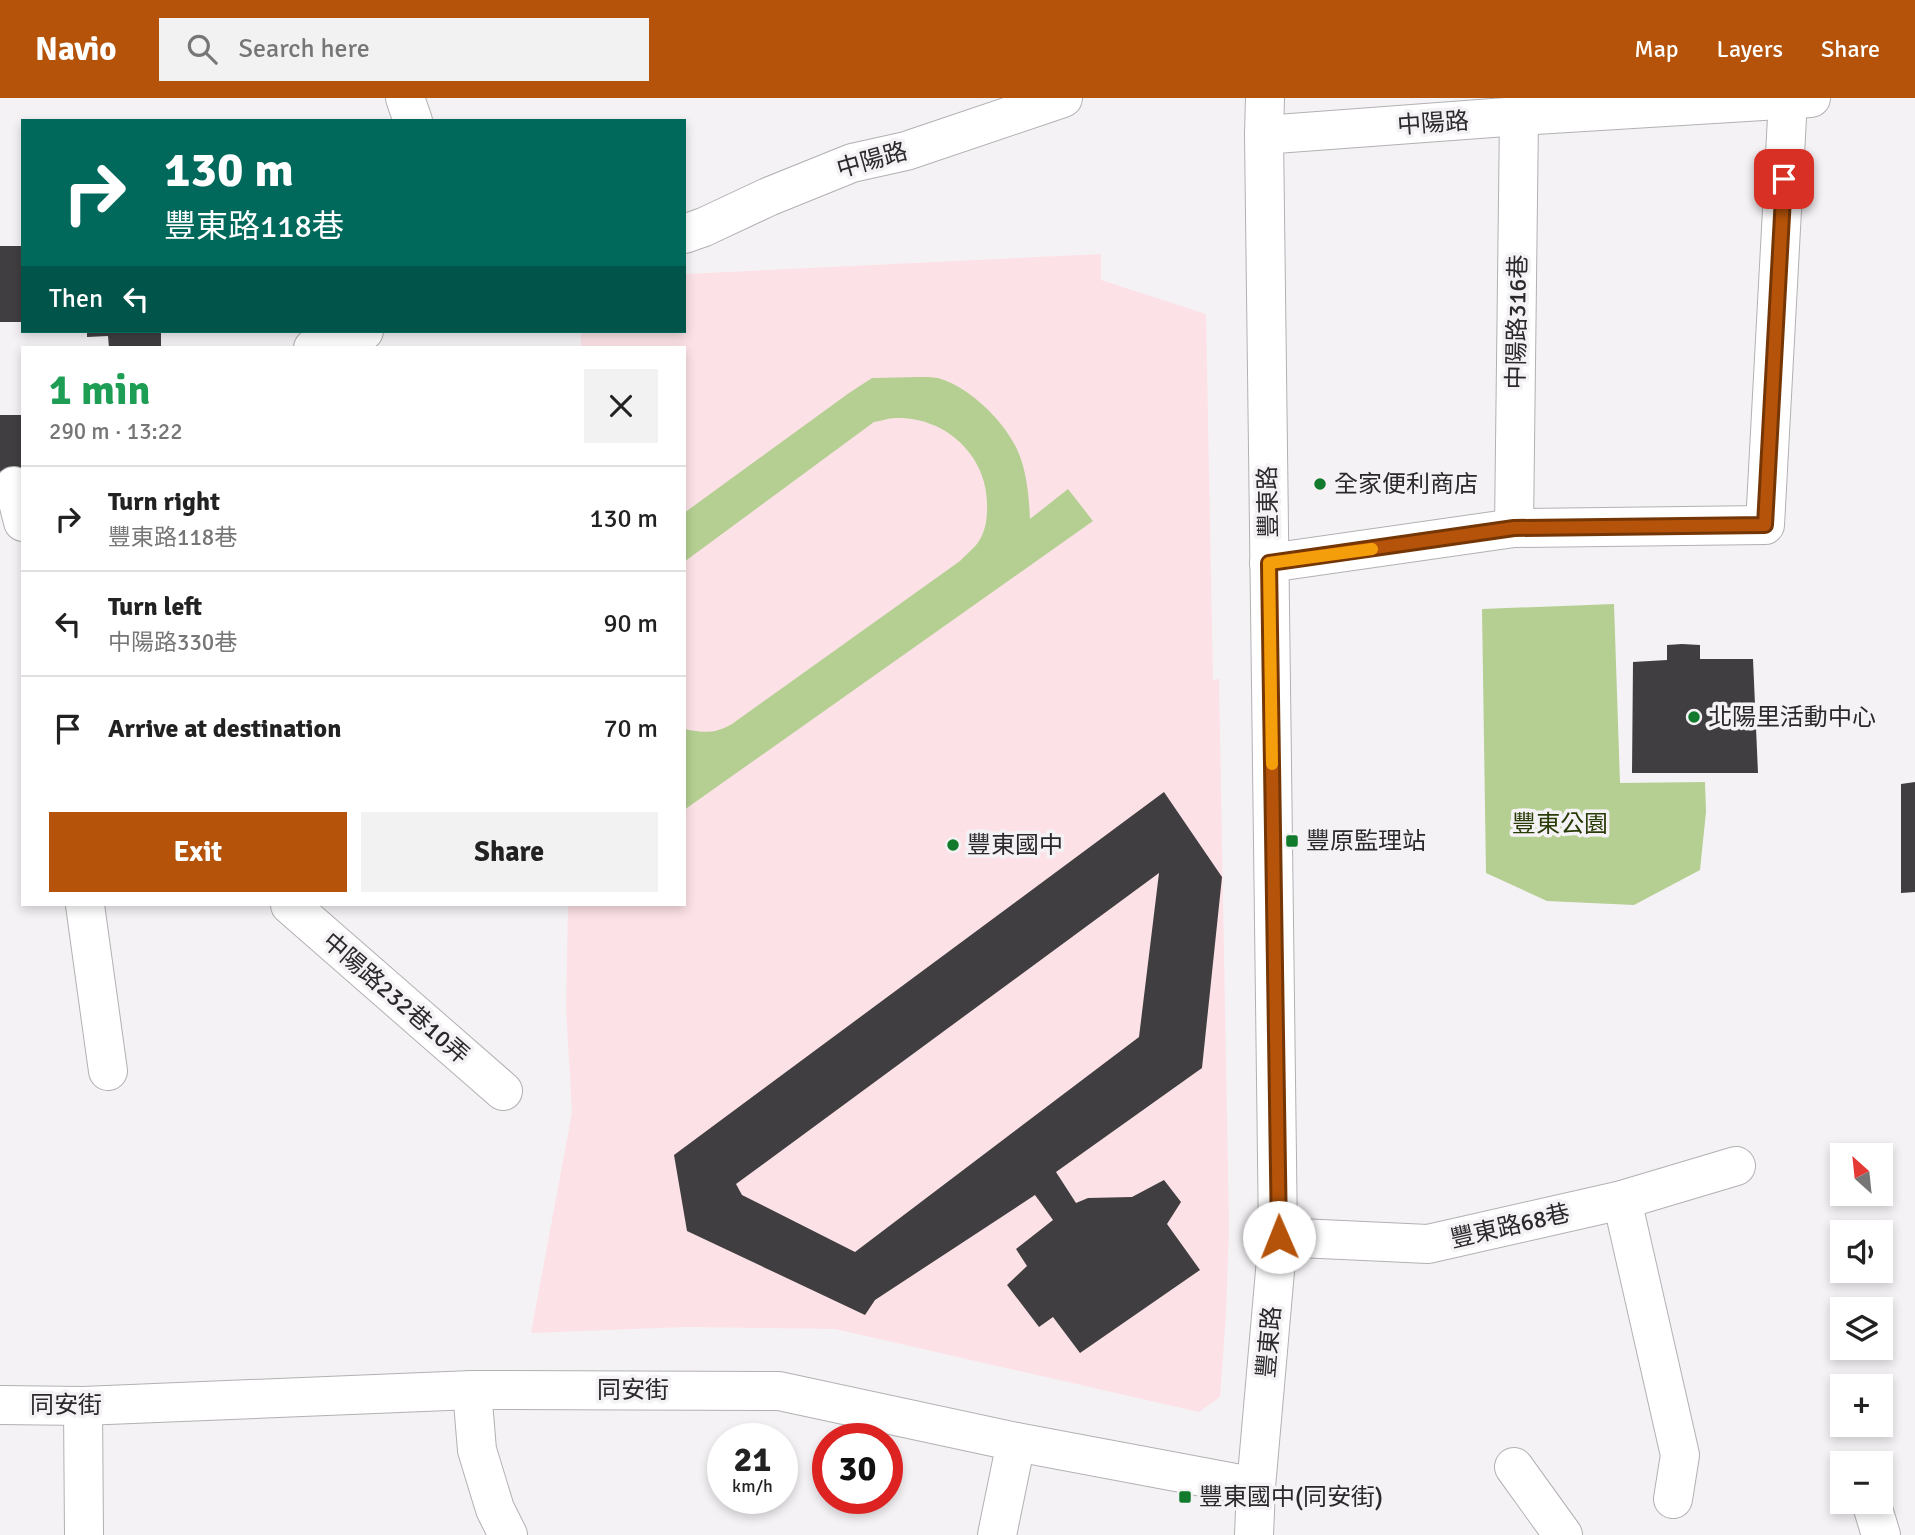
<!DOCTYPE html>
<meta charset="utf-8">
<style>
body{margin:0;font-family:Signika,"Noto Sans TC",sans-serif;background:#f2f2f2;color:#222;height:100vh;display:flex;flex-direction:column;font-size:26px;white-space:nowrap}
*{box-sizing:border-box;margin:0}
p{font-size:23px;color:#767676}
.icon{flex:none;width:38px;height:38px;fill:none;stroke:currentColor;stroke-width:2;stroke-linecap:round;stroke-linejoin:round}
.map{position:relative;flex:1;overflow:hidden}
.sheet{position:absolute;left:21px;top:248px;width:665px;height:560px;display:flex;flex-direction:column;background:#fff;border-radius:0px;box-shadow:0 4px 10px #0003}
.sheet>*{flex:none}
.guide{position:absolute;left:21px;top:21px;width:665px;height:214px;border-radius:0px;box-shadow:0 4px 10px #0003;background:#00695c;color:#fff;overflow:hidden}
.needle{width:46px;rotate:333deg}
.tools{position:absolute;left:1830px;top:1045px;display:grid;gap:14px}
.tools a{display:grid;place-items:center;width:63px;height:63px;border-radius:0px;background:#fff;box-shadow:0 4px 10px #0003;font-size:35px}
.speed{position:absolute;left:707px;top:1325px;display:flex;gap:14px;font-size:35px;font-weight:700;text-align:center}
.speed>*{display:grid;place-content:center;width:91px;height:91px;border-radius:50%;background:#fff;box-shadow:0 4px 10px #0003;line-height:1}
.speed small{font-size:18px;font-weight:400}
.speed .limit{border:10px solid #d22;background:#fff;color:#111}
.pin{position:absolute;display:grid;place-items:center;width:60px;height:60px;color:#fff;margin:-30px;border-radius:14px;box-shadow:0 4px 10px #0006}
.me{position:absolute;width:77px;margin:-38px;rotate:359deg;stroke-linejoin:round;filter:drop-shadow(0 0 5px #0008)}
.turn{display:flex;align-items:center;gap:24px;height:147px;padding:0 28px;font-size:32px}
.turn .icon{width:91px;height:91px;stroke-width:2.5}
.turn b{display:block;font-size:49px;line-height:60px}
.then{display:flex;align-items:center;height:66px;padding:0 28px;background:#0003;gap:14px;font-size:26px}
.round{display:grid;place-items:center;flex:none;width:74px;height:74px;border-radius:0px;background:#f2f2f2}
.head{display:flex;align-items:center;justify-content:space-between;height:119px;padding:0 28px}
h1{font-size:42px;font-weight:700;line-height:52px;color:#1e9e55}
.primary-button{display:flex;gap:14px;margin-top:auto;padding:14px 28px}
.primary-button a{flex:1;height:80px;border-radius:0px;background:#b45309;color:#fff;font-size:28px;font-weight:700;line-height:80px;text-align:center}
.primary-button a+a{background:#f2f2f2;color:#222}
ul{padding:0;list-style:none}
li{display:flex;align-items:center;gap:21px;height:105px;padding:0 28px;border-top:2px solid #e0e0e0}
li div{flex:1}
li b{display:block;font-size:26px}
li em{font-style:normal}
header{display:flex;align-items:center;gap:42px;box-sizing:border-box;height:98px;padding:0 35px;background:#b45309;color:#fff}
header strong{font-size:33px}
nav{display:flex;gap:38px;margin-inline-start:auto;font-size:24px}
.search{width:490px;height:63px;background:#f2f2f2;display:flex;align-items:center;gap:18px;box-sizing:border-box;padding:0 24px;border-radius:0px;color:#767676;font-size:26px}
.map>svg:first-child{display:block}
.education{fill:#fce2e6}
.green{fill:#b4cf91}
.building{fill:#403e40;fill-rule:evenodd}
.lines{fill:none;stroke-linecap:round;stroke-linejoin:round}
.minor-casing{stroke:#b3b0b4;stroke-width:40}
.minor{stroke:#fff;stroke-width:38}
.route-casing{stroke:#753606;stroke-width:18}
.route{stroke:#b45309;stroke-width:12}
.slow{stroke:#f59e0b;stroke-width:12}
.poi-dot{fill:#127a2d;stroke:#f5f2f6;stroke-width:2.5}
.labels{text-anchor:middle;stroke-width:7;stroke-linejoin:round;paint-order:stroke}
.street-label{font-size:24px;fill:#2a292b;stroke:#f5f2f6}
.poi-label{font-size:24px;fill:#2a292b;stroke:#f5f2f6;text-anchor:start}
.park-label{font-size:24px;fill:#293b06;stroke:#f5f2f6}
</style>
<header>
<strong>Navio</strong>
<div class="search"><svg class="icon" aria-label="search" viewBox="0 0 24 24"><circle cx="10" cy="10" r="6"/><path d="M15 15l6 6"/></svg>Search here</div>
<nav><a>Map</a><a>Layers</a><a>Share</a></nav>
</header>
<div class="map">
<svg width="1915" height="1437" viewBox="0 0 1915 1437">
<rect width="100%" height="100%" fill="#f5f2f6"/>
<polygon class="education" points="1101,156 1101,182 1206,216 1213,582 1219,581 1229,1128 1226,1216 1220,1299 1199,1314 835,1231 686,1229 531,1235 572,1014 566,909 568,807 684,807 684,250 581,250 581,233 684,233 684,176"/>
<g class="green">
<path d="M919,279C926,279 935,279 941,281C971,290 1008,327 1019,356C1027,376 1029,399 1030,421L1068,391L1093,423L684,712V631C705,635 714,636 732,626L960,463C966,456 975,450 979,443C985,434 987,422 987,412C990,359 946,318 895,320C888,320 881,323 874,324L684,464V415L849,295L872,280Z"/>
<polygon points="1614,506 1620,685 1705,684 1706,714 1700,772 1634,807 1547,803 1486,775 1482,511"/>
</g>
<g class="building">
<rect x="0" y="148" width="23" height="76"/>
<polygon points="87,233 161,233 161,250 109,250 108,238 87,239"/>
<rect x="0" y="317" width="23" height="81"/>
<polygon points="1682,546 1700,547 1700,561 1753,561 1758,675 1632,675 1633,564 1667,562 1667,547"/>
<polygon points="1915,684 1915,794 1901,795 1901,686"/>
<path d="M1164,694L1222,779L1202,970L1056,1074L1076,1105L1088,1100L1132,1099L1164,1082L1181,1104L1167,1126L1200,1172L1080,1255L1053,1219L1039,1229L1007,1187L1027,1168L1016,1151L1053,1122L1035,1097L875,1202L865,1217L687,1133L674,1057ZM1159,775L1139,939L855,1154L742,1097L736,1086Z"/>
</g>
<g class="lines">
<defs>
<g id="minor">
<polyline points="405,0 413,23"/>
<polyline points="1264,37 1519,18 1811,0"/>
<polyline points="684,136 704,129 768,99 852,65 906,53 1063,0"/>
<polyline points="313,250 364,233"/>
<polyline points="14,388 23,424"/>
<polyline points="1514,430 1519,18"/>
<polyline points="1269,465 1514,430 1765,427 1788,1"/>
<polyline points="85,807 108,973"/>
<polyline points="290,807 503,993"/>
<polyline points="1622,1102 1680,1357 1673,1401"/>
<polyline points="1278,1139 1428,1146 1622,1102 1736,1068"/>
<polyline points="472,1292 477,1352 495,1411 508,1437"/>
<polyline points="0,1307 83,1308 472,1292 779,1293 1016,1344 1256,1389"/>
<polyline points="83,1308 84,1437"/>
<polyline points="1514,1369 1563,1437"/>
<polyline points="1871,1404 1881,1437"/>
<polyline points="997,1437 1016,1344"/>
<polyline points="1254,1437 1256,1389 1278,1139 1264,37 1265,0"/>
</g>
</defs>
<use href="#minor" class="minor-casing"/>
<use href="#minor" class="minor"/>
</g>
<g class="lines">
<defs>
<polyline id="route" points="1279,1139 1269,465 1514,430 1765,427 1784,81"/>
</defs>
<use href="#route" class="route-casing"/>
<use href="#route" class="route"/>
<polyline class="slow" points="1272,666 1269,465 1372,451"/>
</g>
<g class="poi-dot">
<circle cx="1320" cy="386" r="7"/>
<circle cx="1694" cy="619" r="7"/>
<rect x="1285" y="736" width="14" height="14" rx="3.5"/>
<circle cx="953" cy="747" r="7"/>
<rect x="1178" y="1392" width="14" height="14" rx="3.5"/>
</g>
<g class="labels">
<g class="street-label">
<text transform="translate(1433 25) rotate(-4)" y="8">中陽路</text>
<text transform="translate(872 62) rotate(-16)" y="8">中陽路</text>
<text transform="translate(1517 224) rotate(-89)" y="8">中陽路316巷</text>
<text transform="translate(1268 404) rotate(-91)" y="8">豐東路</text>
<text transform="translate(396 900) rotate(41)" y="8">中陽路232巷10弄</text>
<text transform="translate(1510 1128) rotate(-13)" y="8">豐東路68巷</text>
<text transform="translate(1269 1244) rotate(-85)" y="8">豐東路</text>
<text x="633" y="1300">同安街</text>
<text x="66" y="1315">同安街</text>
</g>
<g class="poi-label">
<text x="1334" y="394">全家便利商店</text>
<text x="1708" y="627">北陽里活動中心</text>
<text x="1306" y="751">豐原監理站</text>
<text x="967" y="755">豐東國中</text>
<text x="1199" y="1407">豐東國中(同安街)</text>
</g>
<g class="park-label">
<text x="1560" y="734">豐東公園</text>
</g>
</g>
</svg>
<div class="tools">
<a><svg class="needle" viewBox="-14 -14 28 28"><path d="M0-13l5 13h-10z" fill="#e53935"/><path d="M0 13l5-13h-10z" fill="#767676"/></svg></a>
<a><svg class="icon" aria-label="sound" viewBox="0 0 24 24"><path d="M4 9h4l5-4v14l-5-4H4zM17 9q2 3 0 6"/></svg></a>
<a><svg class="icon" aria-label="layers" viewBox="0 0 24 24"><path d="M12 4l9 5-9 5-9-5zM3 14l9 5 9-5"/></svg></a>
<a>+</a>
<a>−</a>
</div>
<div class="speed"><div>21<small>km/h</small></div><div class="limit">30</div></div>
<div class="pin" style="left:1784px;top:81px;background:#d93025"><svg class="icon" aria-label="arrive" viewBox="0 0 24 24"><path d="M6 21V4h12l-3 4 3 4H6"/></svg></div>
<svg class="me" style="left:1279px;top:1139px" viewBox="-20 -20 40 40"><circle r="19" fill="#fff"/><path d="M0-13L10 11 0 6-10 11z" fill="#b45309"/></svg>
<div class="guide">
<div class="turn"><svg class="icon" aria-label="right" viewBox="0 0 24 24"><path d="M7 20v-9h11M14 6l5 5-5 5"/></svg><div><b>130 m</b>豐東路118巷</div></div>
<div class="then">Then<svg class="icon" aria-label="left" viewBox="0 0 24 24"><path d="M17 20v-9H6M10 6l-5 5 5 5"/></svg></div>
</div>
<section class="sheet">
<div class="head"><div><h1>1 min</h1><p>290 m · 13:22</p></div><a class="round"><svg class="icon" aria-label="close" viewBox="0 0 24 24"><path d="M6 6l12 12M18 6L6 18"/></svg></a></div>
<ul>
<li><svg class="icon" aria-label="right" viewBox="0 0 24 24"><path d="M7 20v-9h11M14 6l5 5-5 5"/></svg><div><b>Turn right</b><p>豐東路118巷</p></div><em>130 m</em></li>
<li><svg class="icon" aria-label="left" viewBox="0 0 24 24"><path d="M17 20v-9H6M10 6l-5 5 5 5"/></svg><div><b>Turn left</b><p>中陽路330巷</p></div><em>90 m</em></li>
<li><svg class="icon" aria-label="arrive" viewBox="0 0 24 24"><path d="M6 21V4h12l-3 4 3 4H6"/></svg><div><b>Arrive at destination</b></div><em>70 m</em></li>
</ul>
<div class="primary-button"><a>Exit</a><a>Share</a></div>
</section>
</div>
